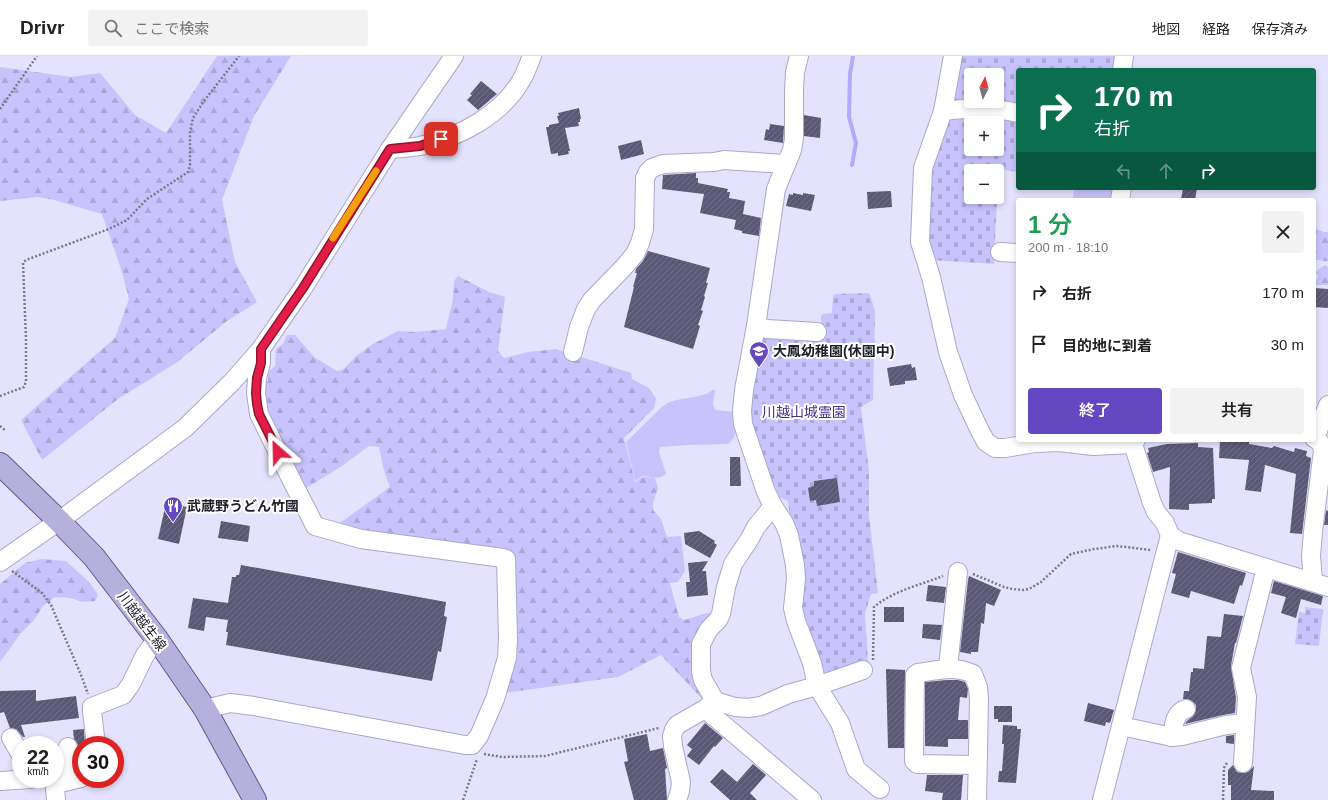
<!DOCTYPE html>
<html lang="ja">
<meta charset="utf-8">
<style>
body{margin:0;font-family:Helvetica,"Noto Sans JP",sans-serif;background:#f2f2f2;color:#222;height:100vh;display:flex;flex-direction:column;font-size:15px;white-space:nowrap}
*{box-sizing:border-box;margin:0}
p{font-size:13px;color:#767676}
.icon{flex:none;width:22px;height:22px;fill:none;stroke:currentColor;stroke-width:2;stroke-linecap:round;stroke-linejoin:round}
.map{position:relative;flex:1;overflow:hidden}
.sheet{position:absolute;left:1016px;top:142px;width:300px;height:244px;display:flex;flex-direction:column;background:#fff;border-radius:4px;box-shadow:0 2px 6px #0003}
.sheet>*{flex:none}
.guide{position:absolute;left:1016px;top:12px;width:300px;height:122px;border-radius:4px;box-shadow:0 2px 6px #0003;background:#0b6e4f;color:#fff;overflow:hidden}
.needle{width:26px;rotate:6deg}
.buttons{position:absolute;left:964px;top:12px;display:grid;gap:8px}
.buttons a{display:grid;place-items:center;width:40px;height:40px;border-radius:4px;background:#fff;box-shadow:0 2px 6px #0003;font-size:20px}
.speed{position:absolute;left:12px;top:680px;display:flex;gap:8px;font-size:20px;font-weight:700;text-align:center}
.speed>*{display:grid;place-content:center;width:52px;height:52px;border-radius:50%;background:#fff;box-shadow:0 2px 6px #0003;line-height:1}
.speed small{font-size:10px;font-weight:400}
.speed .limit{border:6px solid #d22;background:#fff;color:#111}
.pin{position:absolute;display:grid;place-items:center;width:34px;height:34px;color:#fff;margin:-17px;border-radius:8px;box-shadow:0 2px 6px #0006}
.me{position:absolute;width:44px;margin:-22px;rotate:335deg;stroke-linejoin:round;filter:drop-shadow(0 0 3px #0008)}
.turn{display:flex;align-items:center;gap:14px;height:84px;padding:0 12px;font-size:18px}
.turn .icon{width:52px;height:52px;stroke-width:2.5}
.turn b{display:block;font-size:28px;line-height:34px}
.lanes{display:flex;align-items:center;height:38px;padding:0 12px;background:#0003;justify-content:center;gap:20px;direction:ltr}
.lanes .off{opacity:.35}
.round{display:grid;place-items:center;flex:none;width:42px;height:42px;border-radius:4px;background:#f2f2f2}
.head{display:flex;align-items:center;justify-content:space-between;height:68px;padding:0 12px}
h1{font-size:24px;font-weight:600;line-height:30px;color:#1e9e55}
.primary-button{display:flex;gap:8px;margin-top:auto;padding:8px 12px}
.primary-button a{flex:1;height:46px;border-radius:4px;background:#6448c1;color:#fff;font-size:16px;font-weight:600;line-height:46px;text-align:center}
.primary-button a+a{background:#f2f2f2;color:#222}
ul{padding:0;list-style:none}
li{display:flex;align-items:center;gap:12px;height:52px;padding:0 12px}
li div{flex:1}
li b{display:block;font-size:15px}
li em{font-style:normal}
header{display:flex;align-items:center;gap:24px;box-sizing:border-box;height:56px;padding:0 20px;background:#fff;border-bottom:1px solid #e0e0e0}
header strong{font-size:19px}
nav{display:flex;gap:22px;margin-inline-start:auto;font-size:14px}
.search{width:280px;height:36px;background:#f2f2f2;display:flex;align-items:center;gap:10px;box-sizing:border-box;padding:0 14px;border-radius:4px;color:#767676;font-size:15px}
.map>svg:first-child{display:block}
.grass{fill:#c8c3fc}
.forest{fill:url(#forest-firs)}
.cemetery{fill:url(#cemetery-stones);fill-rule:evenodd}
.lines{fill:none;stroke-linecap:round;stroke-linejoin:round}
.stream{stroke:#b3aaf9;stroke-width:4}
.building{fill:url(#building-hatch)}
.minor-casing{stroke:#aba8c9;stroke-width:20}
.major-casing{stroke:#615a8f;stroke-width:24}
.path{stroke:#7b798c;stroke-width:2.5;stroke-dasharray:2 2;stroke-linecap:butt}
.minor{stroke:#fff;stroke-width:18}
.major{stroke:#b6b0dc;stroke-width:22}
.route-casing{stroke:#92132f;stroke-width:10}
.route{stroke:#e11d48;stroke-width:7}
.slow{stroke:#f59e0b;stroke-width:7}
.labels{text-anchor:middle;stroke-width:4;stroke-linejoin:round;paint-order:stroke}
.poi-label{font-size:14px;font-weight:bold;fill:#1f1e2a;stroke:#fff;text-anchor:start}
.park-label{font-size:14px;fill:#442f89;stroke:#fff}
.street-label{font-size:14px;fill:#1f1e2a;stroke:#fff}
</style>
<header>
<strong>Drivr</strong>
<div class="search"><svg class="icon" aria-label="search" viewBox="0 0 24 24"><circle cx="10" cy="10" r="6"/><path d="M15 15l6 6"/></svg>ここで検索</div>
<nav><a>地図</a><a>経路</a><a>保存済み</a></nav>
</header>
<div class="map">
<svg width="1328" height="744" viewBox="0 0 1328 744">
<defs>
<pattern id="forest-firs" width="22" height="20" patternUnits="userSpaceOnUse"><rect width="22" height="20" fill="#c8c3fc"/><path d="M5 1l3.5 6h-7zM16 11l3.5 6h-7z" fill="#aba7d8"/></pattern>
<pattern id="cemetery-stones" width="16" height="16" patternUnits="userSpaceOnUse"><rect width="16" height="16" fill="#c8c3fc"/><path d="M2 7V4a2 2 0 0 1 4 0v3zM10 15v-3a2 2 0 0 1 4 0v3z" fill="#aba7d8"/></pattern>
<pattern id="building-hatch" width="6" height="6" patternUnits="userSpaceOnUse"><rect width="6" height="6" fill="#5b5875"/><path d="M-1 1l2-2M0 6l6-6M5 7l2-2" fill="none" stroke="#737188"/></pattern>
</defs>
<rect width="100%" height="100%" fill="#e4e2fd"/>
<g class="grass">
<polygon points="1074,132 1116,132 1115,144 1073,144"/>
<path d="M713,334H715L713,348L715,354L735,356C736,369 740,378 728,388L687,389L660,391L659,396L666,418C660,424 651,421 643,420L635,425L626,386L663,350C678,339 698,345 713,334Z"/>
</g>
<g class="forest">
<polygon points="217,0 291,0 254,60 222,144 235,206 257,246 227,265 176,307 118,343 42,404 21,364 115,282 129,243 122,216 102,158 54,144 38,141 0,145 0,11 71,21 100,17 135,59 166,77"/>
<path d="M1314,172L1324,176H1328V205C1323,206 1319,203 1314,204Z"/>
<polygon points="1325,209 1328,211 1328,229 1316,229 1315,225 1318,221 1316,216 1319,213"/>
<path d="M458,220L489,236L505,241L498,295L504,302L528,296L556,293L631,317L632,323L649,332L656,343L654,352L624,382L635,426L643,421L655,422L658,432L653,447V454L661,463L667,481L681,480L685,515L678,526L670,527L679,561L684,564L707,557H715L706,576L705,646L661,599L618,621L505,637L510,498L412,486L337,469L390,431C384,418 382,405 379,391L369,390L342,410L303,434L265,357V327L268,325V316L275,310L276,293L283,288L287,279H295L314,301L337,315L344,313L356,300L373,288L398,275L415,276L446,273L453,243L454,225Z"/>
<polygon points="41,503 66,505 90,527 98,539 95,545 82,546 71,542 55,541 43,550 34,564 21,577 0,606 0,528 25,507"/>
</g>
<g class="cemetery">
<path d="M955,0H1118L1116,14H1018V53L952,48ZM971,19H997V45H971Z"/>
<path d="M962,57L1018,62V116L998,113L997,139V115H971V141H997L994,208L930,204L925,184L929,110L944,64ZM971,67H997V93H971Z"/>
<polygon points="868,237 870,238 875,256 873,344 861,351 869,415 869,459 878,537 871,538 865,557 868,606 821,619 799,561 791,470 788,445 779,441 775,430 771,428 748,366 758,277 819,282 822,258 832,257 833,240 835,238"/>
<polygon points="1305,551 1323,553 1319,590 1295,588 1299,556 1305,557"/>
</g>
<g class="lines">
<polyline class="stream" points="852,109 856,87 849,61 850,18 853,0"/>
</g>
<g class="building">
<polygon points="481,25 497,38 478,54 467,44 472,39 470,38"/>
<polygon points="579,52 581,63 580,63 580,66 578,66 579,70 565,72 570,95 568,95 569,98 558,100 558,97 551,98 546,71 549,71 549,69 559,67 557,60 559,60 558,57"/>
<polygon points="804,59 821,62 820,82 804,80"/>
<polygon points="770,68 784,70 783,87 764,84 766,73 769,74"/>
<polygon points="641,84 644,98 621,104 618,90"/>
<polygon points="696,117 696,122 698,122 698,127 728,133 727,136 730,136 729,142 745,145 743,158 761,162 759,180 742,177 742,175 734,173 736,164 700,157 704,138 662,133 663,119"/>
<polygon points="1183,132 1197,132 1195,144 1181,144"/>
<polygon points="891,135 892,151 868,153 867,136"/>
<polygon points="793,137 803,139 803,137 815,139 811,155 786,150 789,138 793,139"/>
<polygon points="648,195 710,212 706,227 708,227 704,240 705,241 701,254 703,255 698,269 700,270 693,293 624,271 634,231 633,231 637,217 635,217 636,213 643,205"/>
<polygon points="1314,232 1328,233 1328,252 1314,251"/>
<polygon points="911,308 912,312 915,311 917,324 905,325 905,328 890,330 887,312"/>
<polygon points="1220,384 1239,385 1239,384 1249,384 1249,388 1272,392 1274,390 1294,396 1295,392 1307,395 1306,400 1311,402 1302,478 1290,477 1296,418 1265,409 1261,436 1245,434 1249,404 1219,402"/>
<polygon points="1198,387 1198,391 1213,392 1215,443 1212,443 1212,447 1189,448 1189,454 1169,453 1170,411 1153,416 1147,397 1149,396 1148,392 1167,388"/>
<polygon points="730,401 740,401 741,430 730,430"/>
<polygon points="837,422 840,446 817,450 816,444 810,445 808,432 814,430 814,425"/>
<polygon points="166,447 187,451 179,488 158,483"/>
<polygon points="1326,454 1328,455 1328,469 1324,469"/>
<polygon points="221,465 250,470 248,486 218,482"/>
<polygon points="699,475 715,485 714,487 717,489 710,502 685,488 684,477"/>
<polygon points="1178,496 1246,517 1242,530 1240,529 1234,548 1191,535 1189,542 1171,537 1176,518 1172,517"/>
<polygon points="708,505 702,515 706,515 708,539 687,541 686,526 690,526 688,507"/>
<polygon points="241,509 446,546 444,560 447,561 441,596 438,595 432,625 226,589 228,576 226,576 228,564 206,561 204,575 188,572 193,542 228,547 232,521 236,521 236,519 239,519"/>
<polygon points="969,520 1001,534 994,550 986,547 984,568 981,567 978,596 971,596 971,598 960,596 968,524"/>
<polygon points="1274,525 1323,540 1321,549 1301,543 1296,562 1281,557 1286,541 1271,537"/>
<polygon points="928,529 946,531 944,547 926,545"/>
<rect x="884" y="551" width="20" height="15"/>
<polygon points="1224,558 1243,560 1236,587 1235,587 1231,610 1236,642 1235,657 1223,659 1185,668 1187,665 1194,659 1196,654 1196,649 1192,645 1187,643 1183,643 1184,635 1189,635 1191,616 1193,616 1193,612 1204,613 1207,580 1221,581"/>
<polygon points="923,568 942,569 940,584 922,582"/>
<polygon points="886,613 905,614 904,692 888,692"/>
<polygon points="947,624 958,624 965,626 968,633 967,642 960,641 958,664 968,664 968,683 948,683 948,691 925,690 925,626"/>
<polygon points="36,634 36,645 76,640 79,662 21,669 25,681 23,681 16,673 10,672 4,656 0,657 0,635"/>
<polygon points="1088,647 1114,654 1110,667 1106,666 1105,670 1084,665"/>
<polygon points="994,650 1012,650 1012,666 998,666 998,663 994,663"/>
<polygon points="705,667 723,682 715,691 714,690 699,709 687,700 692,693 687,689"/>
<polygon points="1003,669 1017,670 1017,673 1021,673 1016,727 998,726 999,715 1002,715 1004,688 1002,688"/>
<polygon points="84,673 85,689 78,689 74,683 73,674"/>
<polygon points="647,678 650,695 663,692 667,712 665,713 667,744 634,744 624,706 628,705 624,683"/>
<polygon points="1234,679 1234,688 1226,687 1226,680"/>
<polygon points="753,708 766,719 750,737 757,744 730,744 710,726 722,713 737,726"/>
<polygon points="1233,709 1237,716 1243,717 1248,716 1254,710 1251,734 1274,735 1274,744 1231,744 1231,729 1228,729 1228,714"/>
<polygon points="927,719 963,719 961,744 942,744 943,737 925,735"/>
</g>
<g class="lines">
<defs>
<g id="minor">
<polyline points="799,0 795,16 794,34 794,83 792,94 776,133 756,270 744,334 742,355 743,368 766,436 773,450 784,467 789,479 795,509 796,523 793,552 796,565 812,607 817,630 840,667 856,713 880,733"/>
<polyline points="953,0 943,55 923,112 920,186 931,221 948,296 963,339 979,373 986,386 995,392 1005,392 1035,387 1059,386 1093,390 1133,388 1136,384"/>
<polyline points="1122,14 1124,0"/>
<path d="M943,55C967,52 994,51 1018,57"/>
<path d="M390,93C400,92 410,92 420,90C460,81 502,59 522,23C526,16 529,7 532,0"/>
<polyline points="1120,144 1122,132"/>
<polyline points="1000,196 1018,197"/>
<polyline points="756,270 767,273 817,276"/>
<polyline points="573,296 579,271 586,253 592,244 624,211 635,198 640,187 644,173 645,122 648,116 652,112 663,108 714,106 724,104 785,108"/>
<polyline points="1315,382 1328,349"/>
<polyline points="1133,388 1152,447 1156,456 1165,467 1170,479 1179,485 1328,531"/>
<polyline points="0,506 59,465 185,372 232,326 261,293 303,232 390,93 454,0"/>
<path d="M1313,525L1311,500L1313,476L1323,394C1322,388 1320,385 1314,382"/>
<polyline points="948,612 958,516"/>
<polyline points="715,645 703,624 701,615 701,588 709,573 718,564 721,558 726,531 733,508 749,484 756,471 773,450"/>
<polyline points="205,653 230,647 254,650 465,689 472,689 479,680 495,643 507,602 508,583 506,503 503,502 361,483 315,470 290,421 259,358 256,337 257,322 261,307 261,293"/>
<polyline points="705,653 812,744"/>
<polyline points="1121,670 1172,681 1182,680 1226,669 1245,667"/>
<path d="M1172,681C1174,669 1174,657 1186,653"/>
<polyline points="11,682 21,699"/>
<polyline points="96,689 92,655 92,651 123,639 131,628 145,599 157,583"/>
<polyline points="68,691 70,724"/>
<polyline points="1243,707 1247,641 1241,612 1266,512"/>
<path d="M977,709L917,708L914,705L915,619L918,617C938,614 955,609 973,618L978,631L979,644L977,744"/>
<polyline points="0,725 31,723"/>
<polyline points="56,744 55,732 60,727 81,722"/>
<polyline points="677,744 680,735 681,726 673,690 672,680 674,674 677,669 705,653 715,645 735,651 748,652 761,650 788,638 817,630 863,614"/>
<polyline points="1102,744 1170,479"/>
</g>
<polyline id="major" points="0,408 59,465 94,501 157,583 205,653 255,744"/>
</defs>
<use href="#minor" class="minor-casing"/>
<use href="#major" class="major-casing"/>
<g class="path">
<polyline points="0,53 37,0"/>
<polyline points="0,340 24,331 26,325 26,283 23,207 26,204 109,173 127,164 147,143 188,116 190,109 190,76 193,62 204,45 239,0"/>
<polyline points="0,370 6,375"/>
<polyline points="12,515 42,537 51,549 81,619 88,638"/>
<polyline points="973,518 1004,531 1012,533 1023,534 1029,533 1041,526 1071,498 1094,493 1117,490 1151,494"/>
<path d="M873,604L874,551C893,535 920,529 943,520"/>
<polyline points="484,698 502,701 545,700 659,672"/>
<polyline points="463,744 477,703"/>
<polyline points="1223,744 1224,712 1226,708 1229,707"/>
</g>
<use href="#minor" class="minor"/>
<use href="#major" class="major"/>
</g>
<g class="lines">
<defs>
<polyline id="route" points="278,396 259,358 257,348 256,337 257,322 261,307 261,293 303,232 390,93 420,90 441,83"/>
</defs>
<use href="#route" class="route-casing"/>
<use href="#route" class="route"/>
<polyline class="slow" points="333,182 376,115"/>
</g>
<defs>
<symbol id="school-pin" viewBox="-11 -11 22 30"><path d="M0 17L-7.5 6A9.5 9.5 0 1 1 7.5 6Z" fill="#6448c1" stroke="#fff"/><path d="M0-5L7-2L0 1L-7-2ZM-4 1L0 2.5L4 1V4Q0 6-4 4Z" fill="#fff"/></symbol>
<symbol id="restaurant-pin" viewBox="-11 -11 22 30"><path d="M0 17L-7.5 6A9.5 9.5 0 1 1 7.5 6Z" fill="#6448c1" stroke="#fff"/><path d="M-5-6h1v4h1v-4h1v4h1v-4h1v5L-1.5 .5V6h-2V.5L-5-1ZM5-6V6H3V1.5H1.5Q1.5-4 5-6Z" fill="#fff"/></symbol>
</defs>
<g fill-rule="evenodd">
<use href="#school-pin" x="748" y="284" width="22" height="30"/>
<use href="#restaurant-pin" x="162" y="439" width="22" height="30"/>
</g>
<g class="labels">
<g class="poi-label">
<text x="773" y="300">大鳳幼稚園(休園中)</text>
<text x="187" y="455">武蔵野うどん竹國</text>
</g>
<g class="park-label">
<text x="804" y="361">川越山城霊園</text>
</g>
<g class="street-label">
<text transform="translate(142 565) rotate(53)" y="5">川越越生線</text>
</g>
</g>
</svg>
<div class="buttons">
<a><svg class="needle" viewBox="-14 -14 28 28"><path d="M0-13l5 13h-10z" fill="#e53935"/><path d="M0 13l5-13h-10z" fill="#767676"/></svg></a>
<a>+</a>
<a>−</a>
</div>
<div class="speed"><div>22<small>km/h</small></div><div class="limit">30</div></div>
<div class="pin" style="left:441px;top:83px;background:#d93025"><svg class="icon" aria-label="arrive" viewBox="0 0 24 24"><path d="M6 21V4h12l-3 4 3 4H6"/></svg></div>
<svg class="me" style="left:278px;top:396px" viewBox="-20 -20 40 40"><path d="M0-17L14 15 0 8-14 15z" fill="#e11d48" stroke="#fff" stroke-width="4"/></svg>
<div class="guide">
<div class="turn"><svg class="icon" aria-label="right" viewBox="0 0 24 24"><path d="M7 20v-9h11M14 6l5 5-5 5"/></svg><div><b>170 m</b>右折</div></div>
<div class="lanes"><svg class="icon off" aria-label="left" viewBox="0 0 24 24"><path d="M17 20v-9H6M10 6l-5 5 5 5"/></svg><svg class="icon off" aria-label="ahead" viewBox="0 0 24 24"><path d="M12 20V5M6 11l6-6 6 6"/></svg><svg class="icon" aria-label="right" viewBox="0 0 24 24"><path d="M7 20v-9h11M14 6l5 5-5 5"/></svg></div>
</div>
<section class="sheet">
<div class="head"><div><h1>1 分</h1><p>200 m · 18:10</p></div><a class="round"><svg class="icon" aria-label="close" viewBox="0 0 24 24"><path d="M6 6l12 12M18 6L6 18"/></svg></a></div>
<ul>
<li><svg class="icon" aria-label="right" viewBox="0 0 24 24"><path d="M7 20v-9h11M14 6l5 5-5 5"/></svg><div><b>右折</b></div><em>170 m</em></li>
<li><svg class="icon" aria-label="arrive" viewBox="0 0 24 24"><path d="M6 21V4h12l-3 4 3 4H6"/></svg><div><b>目的地に到着</b></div><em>30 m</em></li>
</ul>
<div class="primary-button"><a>終了</a><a>共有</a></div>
</section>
</div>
